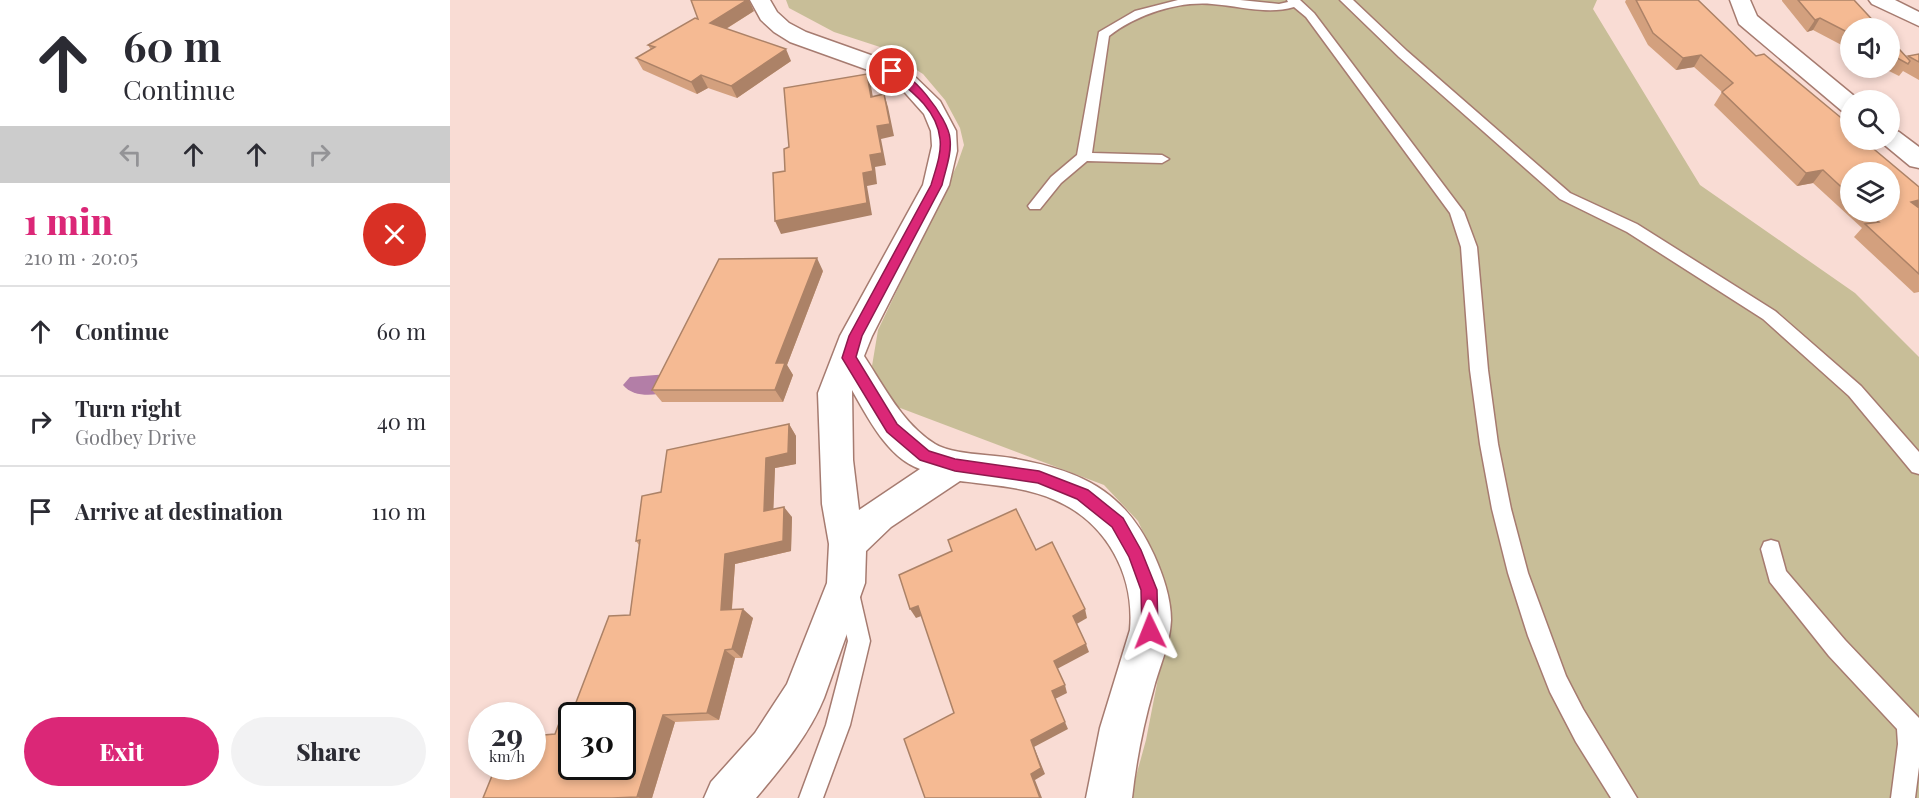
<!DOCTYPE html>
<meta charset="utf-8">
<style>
body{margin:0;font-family:"Playfair Display",serif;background:#f2f2f3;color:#2b2b33;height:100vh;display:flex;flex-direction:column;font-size:22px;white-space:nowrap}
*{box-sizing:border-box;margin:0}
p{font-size:20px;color:#7c7c81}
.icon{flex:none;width:33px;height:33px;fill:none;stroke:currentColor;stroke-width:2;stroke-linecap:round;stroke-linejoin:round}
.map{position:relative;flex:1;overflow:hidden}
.details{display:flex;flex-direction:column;background:#fff;width:450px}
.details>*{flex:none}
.top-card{background:#fff;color:#2b2b33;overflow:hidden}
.controls{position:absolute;left:1390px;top:18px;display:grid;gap:12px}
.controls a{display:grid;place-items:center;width:60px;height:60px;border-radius:50%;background:#fff;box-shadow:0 3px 9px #0003;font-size:30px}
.speed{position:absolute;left:18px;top:702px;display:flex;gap:12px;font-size:30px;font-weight:700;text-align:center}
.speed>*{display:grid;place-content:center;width:78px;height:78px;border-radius:50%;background:#fff;box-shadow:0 3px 9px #0003;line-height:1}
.speed small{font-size:15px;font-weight:400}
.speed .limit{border:3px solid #111;border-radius:9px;background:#fff;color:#111}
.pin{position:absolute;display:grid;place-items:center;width:51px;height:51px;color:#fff;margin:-26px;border:3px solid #fff;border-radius:50%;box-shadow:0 2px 6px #0007}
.me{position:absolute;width:66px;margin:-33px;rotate:358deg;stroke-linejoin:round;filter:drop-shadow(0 0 4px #0008)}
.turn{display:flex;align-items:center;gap:21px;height:126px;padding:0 24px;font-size:27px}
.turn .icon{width:78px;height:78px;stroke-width:2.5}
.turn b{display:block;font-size:42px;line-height:51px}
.lanes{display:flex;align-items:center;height:57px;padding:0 24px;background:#0003;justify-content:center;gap:30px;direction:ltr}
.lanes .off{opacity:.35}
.round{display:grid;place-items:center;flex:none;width:63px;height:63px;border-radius:32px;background:#f2f2f3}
.summary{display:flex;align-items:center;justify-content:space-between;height:102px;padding:0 24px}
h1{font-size:36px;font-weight:800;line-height:45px;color:#db2777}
.action{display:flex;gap:12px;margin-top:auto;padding:12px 24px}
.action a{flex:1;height:69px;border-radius:36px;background:#db2777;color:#fff;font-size:24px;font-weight:800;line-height:69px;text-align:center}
.action a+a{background:#f2f2f3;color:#2b2b33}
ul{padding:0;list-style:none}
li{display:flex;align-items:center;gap:18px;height:90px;padding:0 24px;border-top:2px solid #e1e1e2}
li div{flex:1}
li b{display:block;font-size:22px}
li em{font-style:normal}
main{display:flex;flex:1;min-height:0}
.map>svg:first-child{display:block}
.green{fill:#c8be98}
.water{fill:#b37ea7}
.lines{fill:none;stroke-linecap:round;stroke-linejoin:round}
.lane-casing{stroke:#a67b70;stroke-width:3}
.street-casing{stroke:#a67b70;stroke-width:3}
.secondary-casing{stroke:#a67b70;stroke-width:3}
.lane{fill:#fff;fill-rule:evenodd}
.street{fill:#fff;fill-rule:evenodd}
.secondary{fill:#fff;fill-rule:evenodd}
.wall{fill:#d3a07e;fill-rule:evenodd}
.shaded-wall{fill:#ac8267}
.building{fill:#f5ba93;stroke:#ac8267;stroke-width:1.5;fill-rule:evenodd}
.route{fill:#db2777;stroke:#8e194d;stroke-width:1.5}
</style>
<main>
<section class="details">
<div class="top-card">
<div class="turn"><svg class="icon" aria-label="ahead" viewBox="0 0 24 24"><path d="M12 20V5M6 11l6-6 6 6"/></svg><div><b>60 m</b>Continue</div></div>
<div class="lanes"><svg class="icon off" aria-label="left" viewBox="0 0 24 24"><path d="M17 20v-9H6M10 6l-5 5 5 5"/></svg><svg class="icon" aria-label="ahead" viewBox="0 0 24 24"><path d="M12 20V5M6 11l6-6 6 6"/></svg><svg class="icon" aria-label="ahead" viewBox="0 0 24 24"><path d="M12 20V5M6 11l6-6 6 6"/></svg><svg class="icon off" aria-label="right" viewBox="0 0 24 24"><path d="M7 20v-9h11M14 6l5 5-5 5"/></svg></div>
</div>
<div class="summary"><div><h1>1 min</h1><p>210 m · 20:05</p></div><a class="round" style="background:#d93025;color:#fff"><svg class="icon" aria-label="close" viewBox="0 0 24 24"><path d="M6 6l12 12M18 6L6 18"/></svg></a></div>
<ul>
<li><svg class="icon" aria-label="ahead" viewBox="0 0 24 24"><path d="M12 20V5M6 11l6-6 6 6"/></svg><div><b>Continue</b></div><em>60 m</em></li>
<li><svg class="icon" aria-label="right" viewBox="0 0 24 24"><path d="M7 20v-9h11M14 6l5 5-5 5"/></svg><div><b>Turn right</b><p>Godbey Drive</p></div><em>40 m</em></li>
<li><svg class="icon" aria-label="arrive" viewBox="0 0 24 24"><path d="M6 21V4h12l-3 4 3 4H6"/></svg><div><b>Arrive at destination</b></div><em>110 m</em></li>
</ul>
<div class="action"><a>Exit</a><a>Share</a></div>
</section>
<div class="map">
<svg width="1469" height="798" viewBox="0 0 1469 798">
<rect width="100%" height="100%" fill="#f9dcd4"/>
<polygon class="green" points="336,0 1147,0 1143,9 1250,185 1405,293 1469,357 1469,798 680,798 696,740 717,632 710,569 688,521 654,485 437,403 422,366 428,330 507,165 514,145 510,128 495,100 473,74 430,47 384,32 339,8"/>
<path class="water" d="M219,374L208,394C196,396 181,395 173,385L180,377Z"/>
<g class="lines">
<defs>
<g id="lane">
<path d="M728,0H790L829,4L838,2L837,0H850L864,13L1014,212L1027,247L1038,370L1048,444L1061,509L1078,573L1116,676L1133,709L1187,798H1161L1126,742L1100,692L1078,636L1058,573L1042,509L1030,444L1020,370L1011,247L1000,213L856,17L844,7C818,15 790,6 762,4C727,1 686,15 659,36L642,153L712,155L719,159L712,163L637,161L611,183L590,209H580L578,206L601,177L627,155L649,32L685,11Z"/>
<polygon points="890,0 903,0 957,51 1120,193 1187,224 1325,311 1411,386 1469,452 1469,474 1462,472 1399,396 1313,319 1177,232 1110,199 949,57"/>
<polygon points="1321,540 1328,542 1336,571 1395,640 1469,718 1469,767 1465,798 1441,798 1448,744 1447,729 1379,656 1320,582 1311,549 1314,542"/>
<polygon points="398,583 405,586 409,593 420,641 400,725 373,798 349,798 376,725 398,641 387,593 391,586"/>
</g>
<g id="street">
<path d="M300,0H320L327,12L339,23L356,32L432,59L460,72L490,101L506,131L507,151L499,185L422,336L414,356C435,388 452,423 485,444C503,455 539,454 561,458C629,470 674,489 704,555C713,575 721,598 721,620C720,645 709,667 703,691C693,726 686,762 682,798H636L650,728L680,630C685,574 656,522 605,500C576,487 541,485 510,481L441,527L416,551L415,583L374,698C359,735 332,767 306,798H254L261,782L305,733L337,684L377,583L379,544L372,504L368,393L390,336L473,185L482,146L481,131L474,114L449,86L432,75L340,42L324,32L311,20ZM402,390C418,418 438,458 470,469L409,510L403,460Z"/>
<polygon points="1280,0 1300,0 1307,16 1409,100 1401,100 1401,113 1392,111 1289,24"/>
<polygon points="1440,129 1449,132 1469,147 1469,168 1460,166 1431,142 1429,140 1440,140"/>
</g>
<polygon id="secondary" points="1419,0 1445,0 1469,12 1469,26 1422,4"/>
</defs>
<use href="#lane" class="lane-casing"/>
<use href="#street" class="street-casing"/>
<use href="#secondary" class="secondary-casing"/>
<use href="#lane" class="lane"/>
<use href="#street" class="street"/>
<use href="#secondary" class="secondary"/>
</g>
<g class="wall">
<path d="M1176,0H1248L1306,56L1401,140L1469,187V292L1464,293L1404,237L1412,228L1363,183L1347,186L1264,105L1272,92L1244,67L1226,70L1198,45L1175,2ZM1401,172L1440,212H1401Z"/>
<polygon points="1332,0 1404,0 1401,28 1401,50 1363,30 1357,32 1332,1"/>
<polygon points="304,11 276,29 341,61 287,98 258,88 247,94 193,70 186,58 201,50 198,45"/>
<polygon points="1440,39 1457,57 1469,54 1469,80 1453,71 1449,76 1433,68 1440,68"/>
<polygon points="373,271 337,365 343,375 333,402 212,402 202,390"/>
<polygon points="339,424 346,436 346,464 325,468 323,509 342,517 341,551 285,564 282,609 303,618 292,658 285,658 269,720 225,722 202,798 33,798 105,734 125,705 180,615 189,545 186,541 211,492"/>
</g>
<g class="shaded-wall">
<polygon points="297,0 299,0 304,11 266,35 260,23"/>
<polygon points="1370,18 1363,30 1357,32 1365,20"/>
<polygon points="336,49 341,61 287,98 281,86"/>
<polygon points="1251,55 1244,67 1226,70 1233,58"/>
<polygon points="417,74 421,86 425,109 421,97"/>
<polygon points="251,75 258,88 247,94 241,82"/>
<polygon points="434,94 438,107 444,136 431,139 436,165 425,167 427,184 417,186 422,215 331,234 325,221 413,173 420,155"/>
<polygon points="1373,170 1363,183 1347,186 1356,173"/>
<polygon points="1469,200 1469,211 1461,202"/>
<polygon points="367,258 373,271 337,365 343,375 333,402 325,390 326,363"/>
<polygon points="339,424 346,436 346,464 325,468 323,521 314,511 316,458"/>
<polygon points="334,507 342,517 341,551 285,564 281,619 271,610 275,554"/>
<polygon points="468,606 474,615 466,618 460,609"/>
<polygon points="293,609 303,618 292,658 282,649"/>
<polygon points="635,609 637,618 625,625 623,616"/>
<polygon points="636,644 639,652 607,669 604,661"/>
<polygon points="275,650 285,658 269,720 257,713"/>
<polygon points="615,685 617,693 605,699 602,691"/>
<polygon points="213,715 225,722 202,798 190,798 187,797"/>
<polygon points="615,722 618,729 584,747 595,774 585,780 592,798 590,798 581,774 581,740"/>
</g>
<g class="building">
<polygon points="241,0 297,0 260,23 336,49 281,86 251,75 241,82 186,58 205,47 198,45 245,18 248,19"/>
<polygon points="1186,0 1248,0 1306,56 1314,54 1401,126 1401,140 1413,140 1469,187 1469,200 1461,202 1469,208 1469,274 1415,224 1429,222 1418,212 1440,212 1440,172 1401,172 1401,196 1373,170 1356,173 1272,92 1283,83 1251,55 1233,58 1203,33"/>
<polygon points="1348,0 1404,0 1430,28 1401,28 1401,34 1370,18 1365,20"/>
<polygon points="1440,39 1460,61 1458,64 1440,54"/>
<polygon points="1469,54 1469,62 1458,56"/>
<polygon points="417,74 421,97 434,94 440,124 427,126 432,153 420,155 423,171 413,173 417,203 325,221 323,173 335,171 334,149 339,147 334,88"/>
<polygon points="367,258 326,363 335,363 325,390 202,390 269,259"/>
<path d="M339,424L338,453L316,458L314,511L334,507L333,541L275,554L271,610L293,609L282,649L275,650L257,713L213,715L187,797L162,798H33L46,766H82V736L105,734L116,705H125L159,616L180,615L190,540L186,541L192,496L211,492L217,450ZM122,716H172V766H122Z"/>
<polygon points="566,509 586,550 602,542 635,609 623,616 636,644 604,661 615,685 602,691 615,722 581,740 591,768 581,774 590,798 475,798 454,739 504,713 468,606 460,609 449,575 502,551 498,540"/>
</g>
<path class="route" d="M439,69C459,66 499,119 500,139C502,154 495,171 492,185L412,336L406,357L447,424L479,451L505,459L589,471L638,490L673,518L691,550L707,590L708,631L706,636L700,639L694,636L692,631L691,590L679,557L662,527L627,499L588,483L505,471L470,460L437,432L392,358L399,336L481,185C485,171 492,153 490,139C487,109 460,90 439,73Z"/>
</svg>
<div class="controls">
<a><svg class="icon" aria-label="sound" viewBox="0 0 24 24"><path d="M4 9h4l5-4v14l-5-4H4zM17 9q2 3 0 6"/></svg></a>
<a><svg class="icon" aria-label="search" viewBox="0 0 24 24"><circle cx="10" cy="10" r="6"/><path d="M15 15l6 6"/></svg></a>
<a><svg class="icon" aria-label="layers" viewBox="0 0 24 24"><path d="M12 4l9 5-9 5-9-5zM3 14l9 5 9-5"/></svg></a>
</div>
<div class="speed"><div>29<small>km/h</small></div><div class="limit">30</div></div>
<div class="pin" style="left:442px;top:71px;background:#d93025"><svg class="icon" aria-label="arrive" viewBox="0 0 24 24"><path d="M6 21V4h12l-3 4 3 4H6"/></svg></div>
<svg class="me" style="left:700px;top:631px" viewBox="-20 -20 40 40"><path d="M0-17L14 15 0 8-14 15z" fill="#db2777" stroke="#fff" stroke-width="4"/></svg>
</div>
</main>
